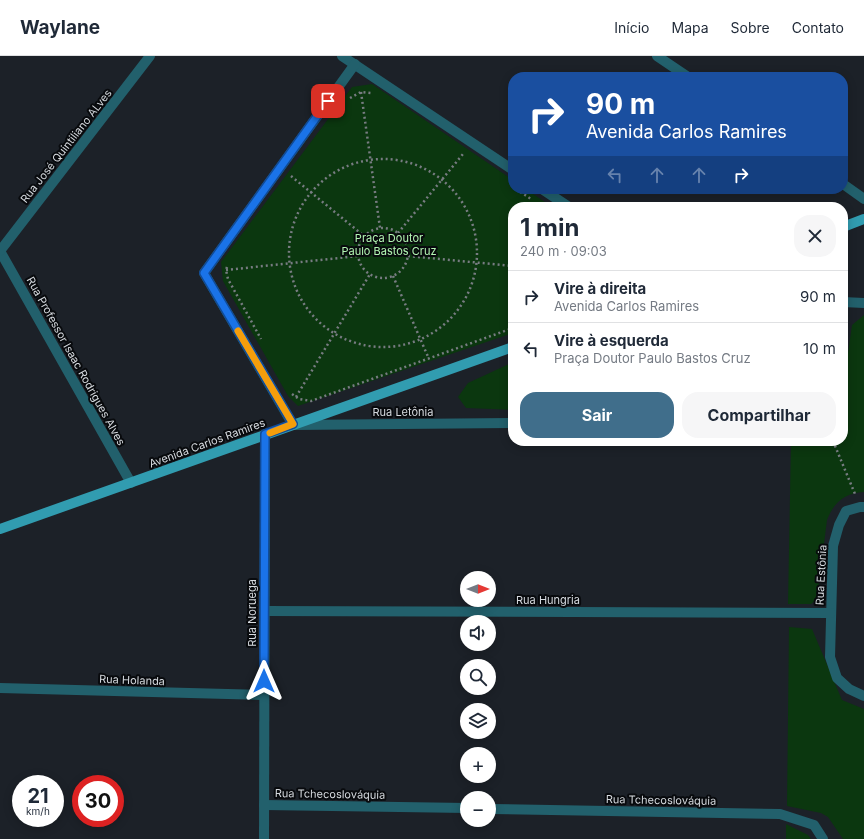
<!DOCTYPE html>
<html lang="pt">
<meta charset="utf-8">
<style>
body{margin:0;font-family:Inter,sans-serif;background:#f6f6f7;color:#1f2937;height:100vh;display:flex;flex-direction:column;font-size:15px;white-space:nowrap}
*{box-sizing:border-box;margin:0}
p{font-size:13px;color:#747a83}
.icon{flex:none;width:22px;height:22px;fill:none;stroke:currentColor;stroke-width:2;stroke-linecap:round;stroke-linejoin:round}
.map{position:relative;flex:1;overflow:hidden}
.details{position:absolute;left:508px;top:146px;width:340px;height:244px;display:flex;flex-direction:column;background:#fff;border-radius:16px;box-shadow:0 2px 10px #0003}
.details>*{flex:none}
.top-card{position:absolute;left:508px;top:16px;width:340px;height:122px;border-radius:16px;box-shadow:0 2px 10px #0003;background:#1a4fa0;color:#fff;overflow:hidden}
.needle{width:26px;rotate:90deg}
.controls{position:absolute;left:460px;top:515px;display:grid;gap:8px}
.controls a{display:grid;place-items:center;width:36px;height:36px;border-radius:50%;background:#fff;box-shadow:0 2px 10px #0003;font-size:20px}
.speed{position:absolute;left:12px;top:719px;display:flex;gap:8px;font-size:20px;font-weight:700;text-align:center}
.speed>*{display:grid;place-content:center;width:52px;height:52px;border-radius:50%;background:#fff;box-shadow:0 2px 10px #0003;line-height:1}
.speed small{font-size:10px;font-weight:400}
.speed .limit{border:6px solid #d22;background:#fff;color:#111}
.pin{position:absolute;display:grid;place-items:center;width:34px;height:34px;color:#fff;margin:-17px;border-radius:8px;box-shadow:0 2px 6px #0006}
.me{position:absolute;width:44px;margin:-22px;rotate:0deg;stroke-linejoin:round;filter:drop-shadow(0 0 3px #0008)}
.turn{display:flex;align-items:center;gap:14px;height:84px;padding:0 12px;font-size:18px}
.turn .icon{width:52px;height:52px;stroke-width:2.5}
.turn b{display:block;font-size:28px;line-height:34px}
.lanes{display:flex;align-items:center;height:38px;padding:0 12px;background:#0003;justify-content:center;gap:20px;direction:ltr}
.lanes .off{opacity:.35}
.round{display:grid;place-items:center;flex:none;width:42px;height:42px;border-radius:16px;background:#f6f6f7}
.headline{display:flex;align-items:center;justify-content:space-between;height:68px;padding:0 12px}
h1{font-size:24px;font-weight:700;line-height:30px}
.primary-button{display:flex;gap:8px;margin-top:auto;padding:8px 12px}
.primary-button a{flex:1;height:46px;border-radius:16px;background:#406e8b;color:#fff;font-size:16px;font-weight:700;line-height:46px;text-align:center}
.primary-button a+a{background:#f6f6f7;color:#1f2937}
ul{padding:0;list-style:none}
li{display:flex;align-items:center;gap:12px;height:52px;padding:0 12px;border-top:1px solid #e0e1e3}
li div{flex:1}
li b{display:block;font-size:15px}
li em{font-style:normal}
header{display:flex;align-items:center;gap:24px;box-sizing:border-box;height:56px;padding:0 20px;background:#fff;border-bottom:1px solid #e0e1e3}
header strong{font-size:19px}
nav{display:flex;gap:22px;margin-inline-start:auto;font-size:14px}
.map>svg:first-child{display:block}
.green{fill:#0b370f}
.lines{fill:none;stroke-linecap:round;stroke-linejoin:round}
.path{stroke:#787c82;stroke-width:2.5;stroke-dasharray:2 3;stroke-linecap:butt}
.minor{stroke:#22606c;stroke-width:10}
.major{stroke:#319cb0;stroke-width:10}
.route-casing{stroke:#114b97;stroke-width:10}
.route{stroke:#1a73e8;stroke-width:7}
.slow{stroke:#f59e0b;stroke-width:7}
.labels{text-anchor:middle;stroke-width:4;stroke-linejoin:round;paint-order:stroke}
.street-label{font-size:11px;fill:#d6dadf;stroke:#080a0d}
.park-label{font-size:11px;fill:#b3f7b3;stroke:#080a0d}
</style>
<header>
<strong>Waylane</strong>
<nav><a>Início</a><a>Mapa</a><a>Sobre</a><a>Contato</a></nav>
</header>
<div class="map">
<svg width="864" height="783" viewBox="0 0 864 783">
<rect width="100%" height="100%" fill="#1c2128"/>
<g class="green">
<polygon points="372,28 513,124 513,133 526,133 552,151 513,151 513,277 298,350 288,340 223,225 221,206 352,31"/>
<path d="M864,259V436C845,437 834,446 827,464L817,543L811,548H788L791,385H843V332L852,269Z"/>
<polygon points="513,306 513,354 466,352 458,341 468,327"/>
<polygon points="789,571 812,573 842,644 864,653 864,783 843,783 828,761 821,757 787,750"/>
<polygon points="786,768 808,779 811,783 786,783"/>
</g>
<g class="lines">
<g class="path">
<polyline points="361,36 380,172"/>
<polyline points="350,42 361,36 371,37"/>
<circle cx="383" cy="197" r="94"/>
<polyline points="291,120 364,180"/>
<polyline points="516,133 531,143"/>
<circle cx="383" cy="197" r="25"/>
<polyline points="398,177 463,98"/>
<polyline points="408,200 513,210"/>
<polyline points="227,211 226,214 228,223 261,283"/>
<polyline points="226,214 358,200"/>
<polyline points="393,220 429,303"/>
<polyline points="292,338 299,343 311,345 513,272"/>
<polyline points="296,341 370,218"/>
<polyline points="833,385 855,438"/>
</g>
<g class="minor">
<polyline points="342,0 513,114"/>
<polyline points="657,0 688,21"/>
<polyline points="355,8 204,217 293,369 513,367"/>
<polyline points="843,128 864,143"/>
<polyline points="542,133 569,151"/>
<polyline points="0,195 131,427"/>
<polyline points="0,195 150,0"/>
<polyline points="843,246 864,247"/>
<polyline points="864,451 860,451 846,455 839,469 833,490 830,601 837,622 849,633 864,640"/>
<polyline points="264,555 831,557"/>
<polyline points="0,632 264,639"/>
<polyline points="264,749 467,752"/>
<polyline points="489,753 780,758 814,769 823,783"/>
<polyline points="264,783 265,378"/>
</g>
<g class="major">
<polyline points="843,171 864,163"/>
<polyline points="0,473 513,291"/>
</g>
</g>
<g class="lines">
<defs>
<polyline id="route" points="264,625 265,378 293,368 204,217 328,45"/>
</defs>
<use href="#route" class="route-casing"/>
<use href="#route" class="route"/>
<polyline class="slow" points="238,275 293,368 270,377"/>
</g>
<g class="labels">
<g class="street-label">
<text transform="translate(66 90) rotate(-52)" y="4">Rua José Quintiliano ALves</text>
<text transform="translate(76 305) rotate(61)" y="4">Rua Professor Isaac Rodrigues Alves</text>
<text x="403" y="360">Rua Letônia</text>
<text transform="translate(207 387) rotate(-20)" y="4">Avenida Carlos Ramires</text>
<text transform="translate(821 519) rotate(-87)" y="4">Rua Estônia</text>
<text x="548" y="548">Rua Hungria</text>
<text transform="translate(252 557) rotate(-90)" y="4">Rua Noruega</text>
<text transform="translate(132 624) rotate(2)" y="4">Rua Holanda</text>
<text transform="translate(330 738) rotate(1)" y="4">Rua Tchecoslováquia</text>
<text transform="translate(661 744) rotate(1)" y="4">Rua Tchecoslováquia</text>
</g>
<g class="park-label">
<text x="389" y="186">Praça Doutor<tspan x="389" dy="13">Paulo Bastos Cruz</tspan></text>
</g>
</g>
</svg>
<div class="controls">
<a><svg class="needle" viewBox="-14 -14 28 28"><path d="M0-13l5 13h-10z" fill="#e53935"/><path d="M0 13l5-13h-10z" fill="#747a83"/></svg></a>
<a><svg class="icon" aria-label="sound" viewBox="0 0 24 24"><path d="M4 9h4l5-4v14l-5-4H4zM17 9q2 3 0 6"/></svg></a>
<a><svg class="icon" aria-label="search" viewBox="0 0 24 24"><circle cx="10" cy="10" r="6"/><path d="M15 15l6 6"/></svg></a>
<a><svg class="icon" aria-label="layers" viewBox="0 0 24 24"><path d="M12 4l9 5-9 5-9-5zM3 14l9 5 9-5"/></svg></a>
<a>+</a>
<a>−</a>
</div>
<div class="speed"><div>21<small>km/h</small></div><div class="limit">30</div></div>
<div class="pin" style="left:328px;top:45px;background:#d93025"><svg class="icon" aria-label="arrive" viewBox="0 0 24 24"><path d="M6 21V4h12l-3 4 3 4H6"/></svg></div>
<svg class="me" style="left:264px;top:625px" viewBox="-20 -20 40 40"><path d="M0-17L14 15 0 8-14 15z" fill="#1a73e8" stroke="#fff" stroke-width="4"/></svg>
<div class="top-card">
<div class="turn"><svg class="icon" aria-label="right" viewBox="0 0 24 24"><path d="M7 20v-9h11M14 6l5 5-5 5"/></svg><div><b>90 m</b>Avenida Carlos Ramires</div></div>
<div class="lanes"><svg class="icon off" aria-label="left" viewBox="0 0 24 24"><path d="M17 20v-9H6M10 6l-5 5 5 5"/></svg><svg class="icon off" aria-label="ahead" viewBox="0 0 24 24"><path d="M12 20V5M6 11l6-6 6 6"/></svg><svg class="icon off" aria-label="ahead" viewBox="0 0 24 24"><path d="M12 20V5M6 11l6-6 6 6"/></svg><svg class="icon" aria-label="right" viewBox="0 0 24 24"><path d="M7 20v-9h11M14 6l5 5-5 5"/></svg></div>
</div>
<section class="details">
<div class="headline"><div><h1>1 min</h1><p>240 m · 09:03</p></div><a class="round"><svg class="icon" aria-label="close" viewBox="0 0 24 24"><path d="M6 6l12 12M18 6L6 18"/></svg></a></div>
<ul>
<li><svg class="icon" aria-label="right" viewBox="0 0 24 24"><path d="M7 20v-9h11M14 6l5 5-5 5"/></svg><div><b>Vire à direita</b><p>Avenida Carlos Ramires</p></div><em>90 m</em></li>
<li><svg class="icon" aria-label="left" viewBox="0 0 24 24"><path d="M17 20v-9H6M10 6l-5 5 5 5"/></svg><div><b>Vire à esquerda</b><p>Praça Doutor Paulo Bastos Cruz</p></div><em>10 m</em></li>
</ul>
<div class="primary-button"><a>Sair</a><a>Compartilhar</a></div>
</section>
</div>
